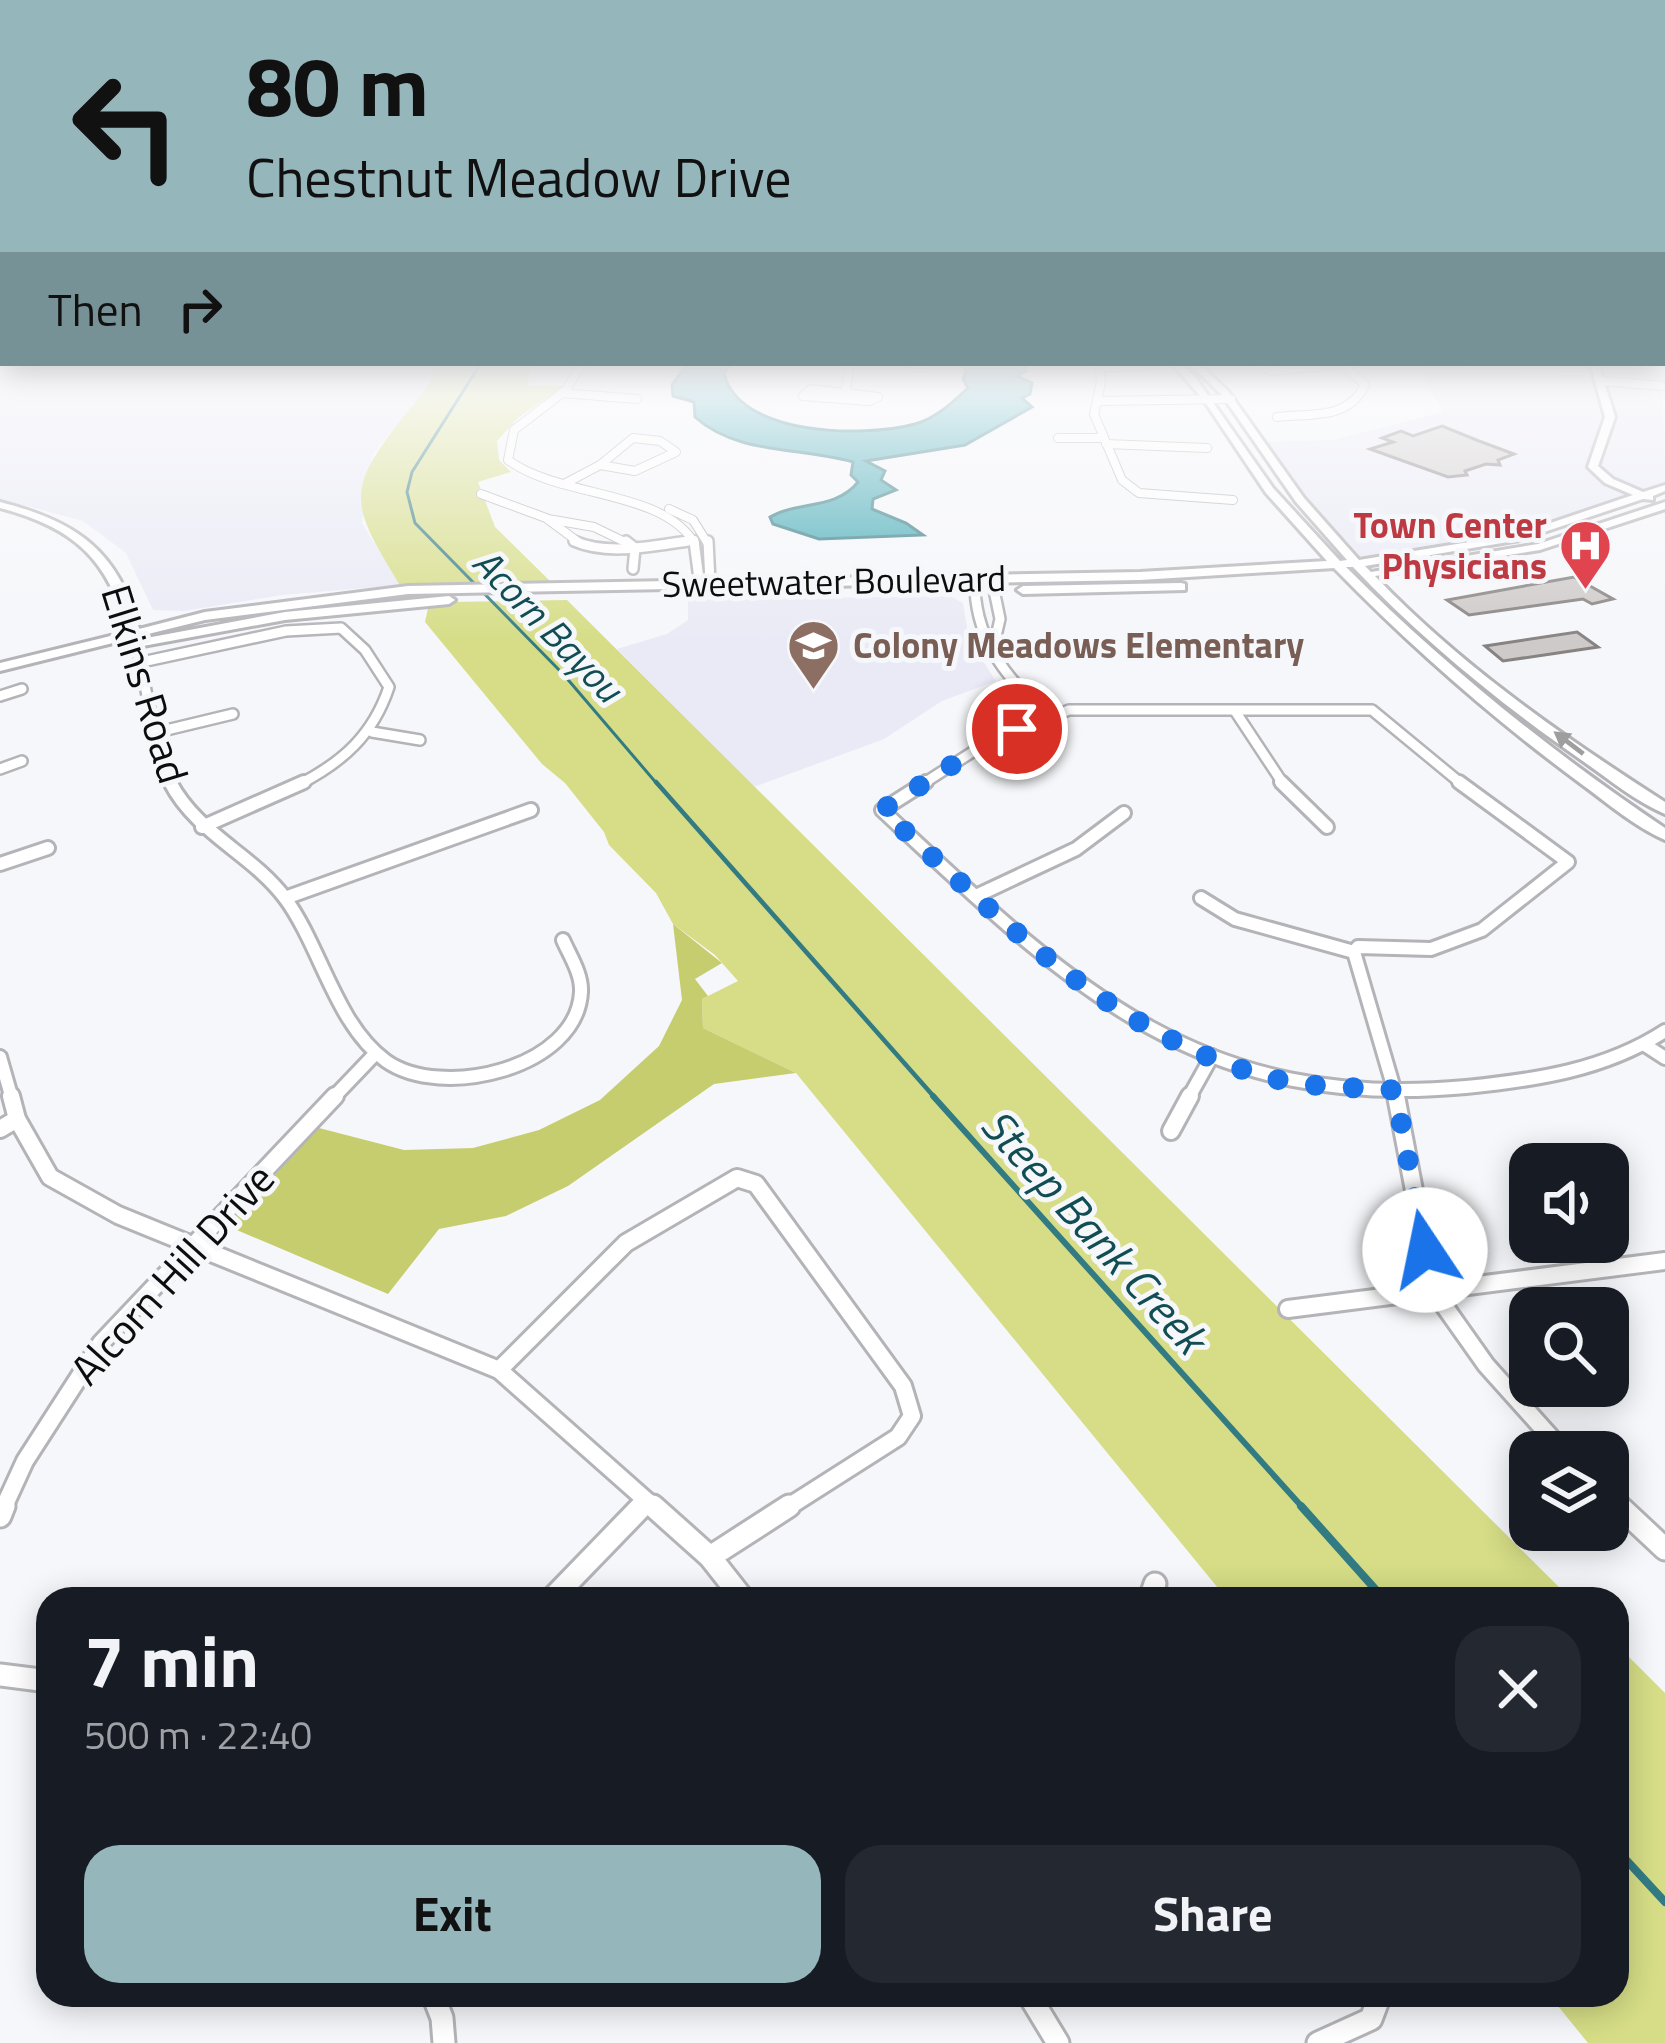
<!DOCTYPE html>
<meta charset="utf-8">
<style>
body{margin:0;font-family:"Titillium Web",sans-serif;background:#242831;color:#f1f3f6;height:100vh;display:flex;flex-direction:column;font-size:45px;white-space:nowrap}
*{box-sizing:border-box;margin:0}
p{font-size:39px;color:#9ea1a6}
.icon{flex:none;width:66px;height:66px;fill:none;stroke:currentColor;stroke-width:2;stroke-linecap:round;stroke-linejoin:round}
.map{position:relative;flex:1;overflow:hidden}
.details{position:absolute;left:36px;top:1587px;width:1593px;height:420px;display:flex;flex-direction:column;background:#171b24;border-radius:36px;box-shadow:0 6px 30px #0003}
.details>*{flex:none}
.guide{position:absolute;left:0px;top:0px;width:1665px;height:366px;box-shadow:0 6px 30px #0003;background:#95b7bc;color:#111;overflow:hidden}
.tools{position:absolute;left:1509px;top:1143px;display:grid;gap:24px}
.tools a{display:grid;place-items:center;width:120px;height:120px;border-radius:24px;background:#171b24;box-shadow:0 6px 30px #0003;font-size:60px}
.pin{position:absolute;display:grid;place-items:center;width:102px;height:102px;color:#fff;margin:-51px;border:6px solid #fff;border-radius:50%;box-shadow:0 3px 12px #0007}
.me{position:absolute;width:132px;margin:-66px;rotate:349deg;stroke-linejoin:round;filter:drop-shadow(0 0 9px #0008)}
.turn{display:flex;align-items:center;gap:42px;height:252px;padding:0 48px;font-size:54px}
.turn .icon{width:156px;height:156px;stroke-width:2.5}
.turn b{display:block;font-size:84px;line-height:102px}
.then{display:flex;align-items:center;height:114px;padding:0 48px;background:#0003;gap:24px;font-size:45px}
.round{display:grid;place-items:center;flex:none;width:126px;height:126px;border-radius:36px;background:#242831}
.summary{display:flex;align-items:center;justify-content:space-between;height:204px;padding:0 48px}
h1{font-size:72px;font-weight:700;line-height:90px}
.cta{display:flex;gap:24px;margin-top:auto;padding:24px 48px}
.cta a{flex:1;height:138px;border-radius:36px;background:#95b7bc;color:#111;font-size:48px;font-weight:700;line-height:138px;text-align:center}
.cta a+a{background:#242831;color:#f1f3f6}
.map>svg:first-child{display:block}
.built{fill:#e9eaf5}
.green{fill:#d6dd86}
.forest{fill:#c6cd6f}
.water{fill:#43aab5;stroke:#337b83;stroke-width:3}
.lines{fill:none;stroke-linecap:round;stroke-linejoin:round}
.stream-far3{stroke:#337b83;stroke-width:3}
.stream-far2{stroke:#337b83;stroke-width:4.5}
.stream-far1{stroke:#337b83;stroke-width:6}
.stream{stroke:#337b83;stroke-width:8}
.building{fill:#cecac9;stroke:#878382;stroke-width:3}
.street-far4-casing{stroke:#b4b4b8;stroke-width:10}
.street-far3-casing{stroke:#b4b4b8;stroke-width:14}
.street-far2-casing{stroke:#b4b4b8;stroke-width:18}
.street-far1-casing{stroke:#b4b4b8;stroke-width:22}
.street-casing{stroke:#b4b4b8;stroke-width:27}
.secondary-casing{stroke:#b4b4b8;stroke-width:6}
.street-far4{stroke:#fff;stroke-width:8}
.street-far3{stroke:#fff;stroke-width:9}
.street-far2{stroke:#fff;stroke-width:12}
.street-far1{stroke:#fff;stroke-width:16}
.street{stroke:#fff;stroke-width:21}
.secondary{fill:#fff;fill-rule:evenodd}
.oneway{fill:#9e9e9f}
.route{stroke:#1a73e8;stroke-width:21;stroke-dasharray:0 37.8}
.labels{text-anchor:middle;stroke-width:10;stroke-linejoin:round;paint-order:stroke}
.far-health-label{font-size:36px;font-weight:bold;fill:#be3a42;stroke:#f6f7fa;text-anchor:end}
.far-street-label{font-size:36px;fill:#0d0d0e;stroke:#f6f7fa}
.far-education-label{font-size:36px;font-weight:bold;fill:#785e54;stroke:#f6f7fa;text-anchor:start}
.far-water-label{font-size:39px;font-style:italic;fill:#114e54;stroke:#f6f7fa}
.street-label{font-size:42px;fill:#0d0d0e;stroke:#f6f7fa}
.water-label{font-size:45px;font-style:italic;fill:#114e54;stroke:#f6f7fa}
</style>
<div class="map">
<svg width="1665" height="2043" viewBox="0 0 1665 2043">
<rect width="100%" height="100%" fill="#f6f7fa"/>
<g class="built">
<polygon points="1662,358 1665,485 1506,536 1455,547 1359,559 1307,501 1263,442 1334,440 1443,412 1422,373 1425,364 1591,376 1589,363 1662,363"/>
<polygon points="0,363 436,363 433,381 373,454 362,523 400,585 282,595 184,611 153,610 126,553 83,521 0,499"/>
<polygon points="950,596 963,603 969,640 996,681 942,701 884,739 754,787 617,649 667,634 688,620 688,600"/>
</g>
<g class="green">
<path d="M436,363H532L527,386H564L518,418L497,441L499,460L511,472L478,482L495,527L550,581L401,587C349,502 344,491 408,411C421,395 432,384 436,363Z"/>
<polygon points="567,600 1571,1599 1227,1599 796,1073 703,1028 702,999 738,981 715,955 673,924 656,893 609,845 604,832 565,783 542,764 425,622 428,608 452,602"/>
<polygon points="1617,1645 1665,1693 1665,2043 1588,2043 1549,1995 1617,1995"/>
</g>
<polygon class="forest" points="673,924 722,963 695,979 708,996 702,999 703,1028 796,1073 714,1084 568,1186 506,1216 439,1229 388,1294 232,1228 233,1220 319,1128 404,1150 473,1148 539,1130 600,1100 659,1046 682,1000"/>
<path class="water" d="M688,363H731L724,373C738,436 864,438 915,424C936,418 952,403 968,388L963,379L966,370L960,363H1025L1026,371L1017,376L1032,383L1030,394L1022,398L1032,407L965,445L866,461L885,471L881,480L896,490L873,499L872,509L906,523L923,535L819,539L773,524L770,517C797,501 836,510 858,482L851,475L853,462C801,447 737,455 695,417L694,402L673,396L672,385Z"/>
<g class="lines">
<polyline class="stream-far3" points="481,363 412,472 407,492 415,523 564,675 658,785"/>
<polyline class="stream-far2" points="656,782 936,1099"/>
<polyline class="stream-far1" points="933,1096 1304,1509"/>
<g class="stream">
<polyline points="1301,1506 1384,1599"/>
<polyline points="1617,1850 1665,1902"/>
</g>
</g>
<g class="building">
<polygon points="1442,426 1479,441 1514,454 1498,460 1500,465 1486,464 1465,471 1467,475 1448,477 1370,449 1393,442 1382,438 1401,431 1413,436"/>
<polygon points="1574,577 1613,599 1592,604 1583,599 1469,615 1447,600"/>
<polygon points="1577,632 1598,647 1503,661 1485,646"/>
</g>
<g class="lines">
<defs>
<g id="street-far4">
<path d="M582,363L566,390L514,430L508,460C561,499 663,489 695,544"/>
<polyline points="910,363 920,364"/>
<polyline points="1098,363 1101,382 1094,414 1122,480 1139,493 1233,500"/>
<polyline points="1258,363 1271,371 1353,363"/>
<polyline points="1101,367 1147,366"/>
<polyline points="1600,381 1665,386"/>
<polygon points="811,389 878,397 869,401 803,396"/>
<polyline points="846,390 850,363"/>
<polyline points="563,393 637,399"/>
<polyline points="1098,401 1231,399"/>
<path d="M1277,417C1312,413 1348,420 1365,385L1343,365"/>
<polygon points="633,438 660,441 676,452 635,471 600,465"/>
<polyline points="1058,438 1101,438"/>
<polyline points="1106,444 1207,448"/>
<polyline points="566,483 600,465"/>
<polyline points="481,494 546,518 581,544"/>
<polyline points="669,509 693,520 708,544"/>
<polyline points="548,519 594,527 629,544"/>
<polyline points="666,544 694,540"/>
</g>
<g id="street-far3">
<path d="M574,541C608,556 652,546 688,541"/>
<polyline points="626,541 635,548 633,569"/>
<polyline points="694,541 701,594"/>
<path d="M975,590C978,644 1008,679 1046,715"/>
<polyline points="701,594 710,582 708,541"/>
<polyline points="136,643 157,743 171,785"/>
<polyline points="992,653 1000,619 994,590"/>
<path d="M142,662L286,631L341,628L365,650L389,687C373,735 343,762 298,785"/>
<polyline points="0,696 22,689"/>
<polyline points="1235,711 1284,785"/>
<polyline points="372,732 420,740"/>
<polyline points="154,733 233,714"/>
<polyline points="0,769 22,761"/>
<polyline points="921,785 988,742 1069,710 1372,710 1463,785"/>
</g>
<g id="street-far2">
<path d="M170,782C197,834 251,853 285,898C321,947 336,1025 386,1061C441,1100 577,1069 581,992C582,974 570,956 563,940"/>
<path d="M926,782L882,810C1066,982 1194,1112 1466,1087C1536,1080 1605,1070 1665,1031"/>
<polyline points="1281,782 1327,827"/>
<polyline points="202,827 304,782"/>
<polyline points="0,864 48,848"/>
<polyline points="976,896 1076,849 1124,813"/>
<polyline points="285,898 531,810"/>
<polyline points="1201,898 1235,919 1354,952 1358,947 1431,949 1482,930 1568,862 1459,782"/>
<polyline points="1354,952 1397,1099"/>
<polyline points="1645,1045 1665,1058"/>
<polyline points="0,1057 12,1099"/>
<polyline points="332,1099 375,1054"/>
<polyline points="1188,1099 1212,1056"/>
</g>
<g id="street-far1">
<polyline points="11,1096 17,1119 50,1177 118,1215 499,1370 656,1509"/>
<polyline points="1396,1096 1433,1290 1486,1365 1564,1452"/>
<polyline points="0,1129 17,1119"/>
<polyline points="1171,1131 1190,1096"/>
<polyline points="1288,1309 1665,1261"/>
<polyline points="499,1370 626,1243 737,1178 756,1184 903,1386 912,1416 898,1437 785,1509"/>
<polyline points="1608,1496 1622,1509"/>
<polyline points="3,1509 25,1461 101,1343 335,1096"/>
<polyline points="639,1509 646,1502"/>
</g>
<g id="street">
<polyline points="653,1506 710,1557 743,1599"/>
<polyline points="1619,1506 1665,1549"/>
<polyline points="0,1516 4,1506"/>
<polyline points="710,1557 789,1506"/>
<polyline points="552,1599 642,1506"/>
<polyline points="1150,1599 1155,1584"/>
<polyline points="0,1675 48,1681"/>
<polyline points="433,1995 442,2018 444,2043"/>
<polyline points="1029,1995 1058,2043"/>
<polyline points="1318,2043 1371,2019 1380,1995"/>
</g>
<g id="secondary">
<path d="M1171,363H1180L1195,377L1273,488L1340,561L1347,560L1296,502L1222,395L1189,363H1198L1228,391L1304,498L1359,560L1518,534L1633,495L1605,483L1588,467L1605,417L1590,363H1598L1615,417L1598,466L1613,479L1643,492L1665,485V491L1653,496V500L1643,499L1520,540L1365,566L1371,572L1538,544L1665,502V509L1540,550L1375,576C1460,665 1562,736 1665,802V814C1637,802 1611,781 1587,764C1503,706 1423,641 1353,567H1346C1444,665 1550,751 1665,828V840C1635,827 1606,802 1580,783C1492,718 1410,646 1334,568L1140,580L408,594L205,620L140,636L141,639L285,612L449,596L455,600L449,604L285,620L132,648L126,644L129,639L0,671V663L127,632C109,558 72,527 0,508V502C75,521 119,550 139,629L205,612L408,586L1140,572L1327,561L1266,493L1203,399Z"/>
<polygon points="1181,583 1185,584 1185,590 1023,594 1017,590 1023,586"/>
</g>
</defs>
<use href="#street-far4" class="street-far4-casing"/>
<use href="#street-far3" class="street-far3-casing"/>
<use href="#street-far2" class="street-far2-casing"/>
<use href="#street-far1" class="street-far1-casing"/>
<use href="#street" class="street-casing"/>
<use href="#secondary" class="secondary-casing"/>
<use href="#street-far4" class="street-far4"/>
<use href="#street-far3" class="street-far3"/>
<use href="#street-far2" class="street-far2"/>
<use href="#street-far1" class="street-far1"/>
<use href="#street" class="street"/>
<use href="#secondary" class="secondary"/>
</g>
<defs><path id="oneway-solid" d="M-6-.8H1V-3.2L6.5 0L1 3.2V.8H-6Z" transform="scale(3)"/></defs>
<use class="oneway" href="#oneway-solid" transform="translate(1569 743) rotate(-143)"/>
<linearGradient id="sky" x2="0" y2="1"><stop stop-color="#66b0d4"/><stop offset="0.56" stop-color="#fbfbfd"/><stop offset="1" stop-color="#fbfbfd" stop-opacity="0"/></linearGradient>
<rect width="1665" height="644" fill="url(#sky)"/>
<g class="lines">
<path class="route" d="M1017,729L988,742L882,810C1000,918 1114,1038 1275,1079C1313,1088 1357,1087 1395,1090L1425,1250"/>
</g>
<defs>
<symbol id="hospital-pin" viewBox="-11 -11 22 30"><path d="M0 17L-7.5 6A9.5 9.5 0 1 1 7.5 6Z" fill="#e0444e" stroke="#f6f7fa"/><path d="M-5-5h3v3.5h4V-5h3V5h-3V1.5h-4V5h-3Z" fill="#fff"/></symbol>
<symbol id="school-pin" viewBox="-11 -11 22 30"><path d="M0 17L-7.5 6A9.5 9.5 0 1 1 7.5 6Z" fill="#8d6e63" stroke="#f6f7fa"/><path d="M0-5L7-2L0 1L-7-2ZM-4 1L0 2.5L4 1V4Q0 6-4 4Z" fill="#fff"/></symbol>
</defs>
<g fill-rule="evenodd">
<use href="#hospital-pin" x="1556" y="516" width="59" height="81"/>
<use href="#school-pin" x="784" y="616" width="59" height="81"/>
</g>
<g class="labels">
<g class="far-health-label">
<text x="1547" y="538">Town Center<tspan x="1547" dy="41">Physicians</tspan></text>
</g>
<g class="far-street-label">
<text transform="translate(834 581) rotate(-1)" y="13">Sweetwater Boulevard</text>
</g>
<g class="far-education-label">
<text x="853" y="658">Colony Meadows Elementary</text>
</g>
<g class="far-water-label">
<text transform="translate(548 625) rotate(46)" y="14">Acorn Bayou</text>
</g>
<g class="street-label">
<text transform="translate(145 684) rotate(73)" y="15">Elkins Road</text>
<text transform="translate(172 1274) rotate(-48)" y="15">Alcorn Hill Drive</text>
</g>
<g class="water-label">
<text transform="translate(1094 1231) rotate(48)" y="16">Steep Bank Creek</text>
</g>
</g>
</svg>
<div class="tools">
<a><svg class="icon" aria-label="sound" viewBox="0 0 24 24"><path d="M4 9h4l5-4v14l-5-4H4zM17 9q2 3 0 6"/></svg></a>
<a><svg class="icon" aria-label="search" viewBox="0 0 24 24"><circle cx="10" cy="10" r="6"/><path d="M15 15l6 6"/></svg></a>
<a><svg class="icon" aria-label="layers" viewBox="0 0 24 24"><path d="M12 4l9 5-9 5-9-5zM3 14l9 5 9-5"/></svg></a>
</div>
<div class="pin" style="left:1017px;top:729px;background:#d93025"><svg class="icon" aria-label="arrive" viewBox="0 0 24 24"><path d="M6 21V4h12l-3 4 3 4H6"/></svg></div>
<svg class="me" style="left:1425px;top:1250px" viewBox="-20 -20 40 40"><circle r="19" fill="#fff"/><path d="M0-13L10 11 0 6-10 11z" fill="#1a73e8"/></svg>
<div class="guide">
<div class="turn"><svg class="icon" aria-label="left" viewBox="0 0 24 24"><path d="M17 20v-9H6M10 6l-5 5 5 5"/></svg><div><b>80 m</b>Chestnut Meadow Drive</div></div>
<div class="then">Then<svg class="icon" aria-label="right" viewBox="0 0 24 24"><path d="M7 20v-9h11M14 6l5 5-5 5"/></svg></div>
</div>
<section class="details">
<div class="summary"><div><h1>7 min</h1><p>500 m · 22:40</p></div><a class="round"><svg class="icon" aria-label="close" viewBox="0 0 24 24"><path d="M6 6l12 12M18 6L6 18"/></svg></a></div>
<div class="cta"><a>Exit</a><a>Share</a></div>
</section>
</div>
